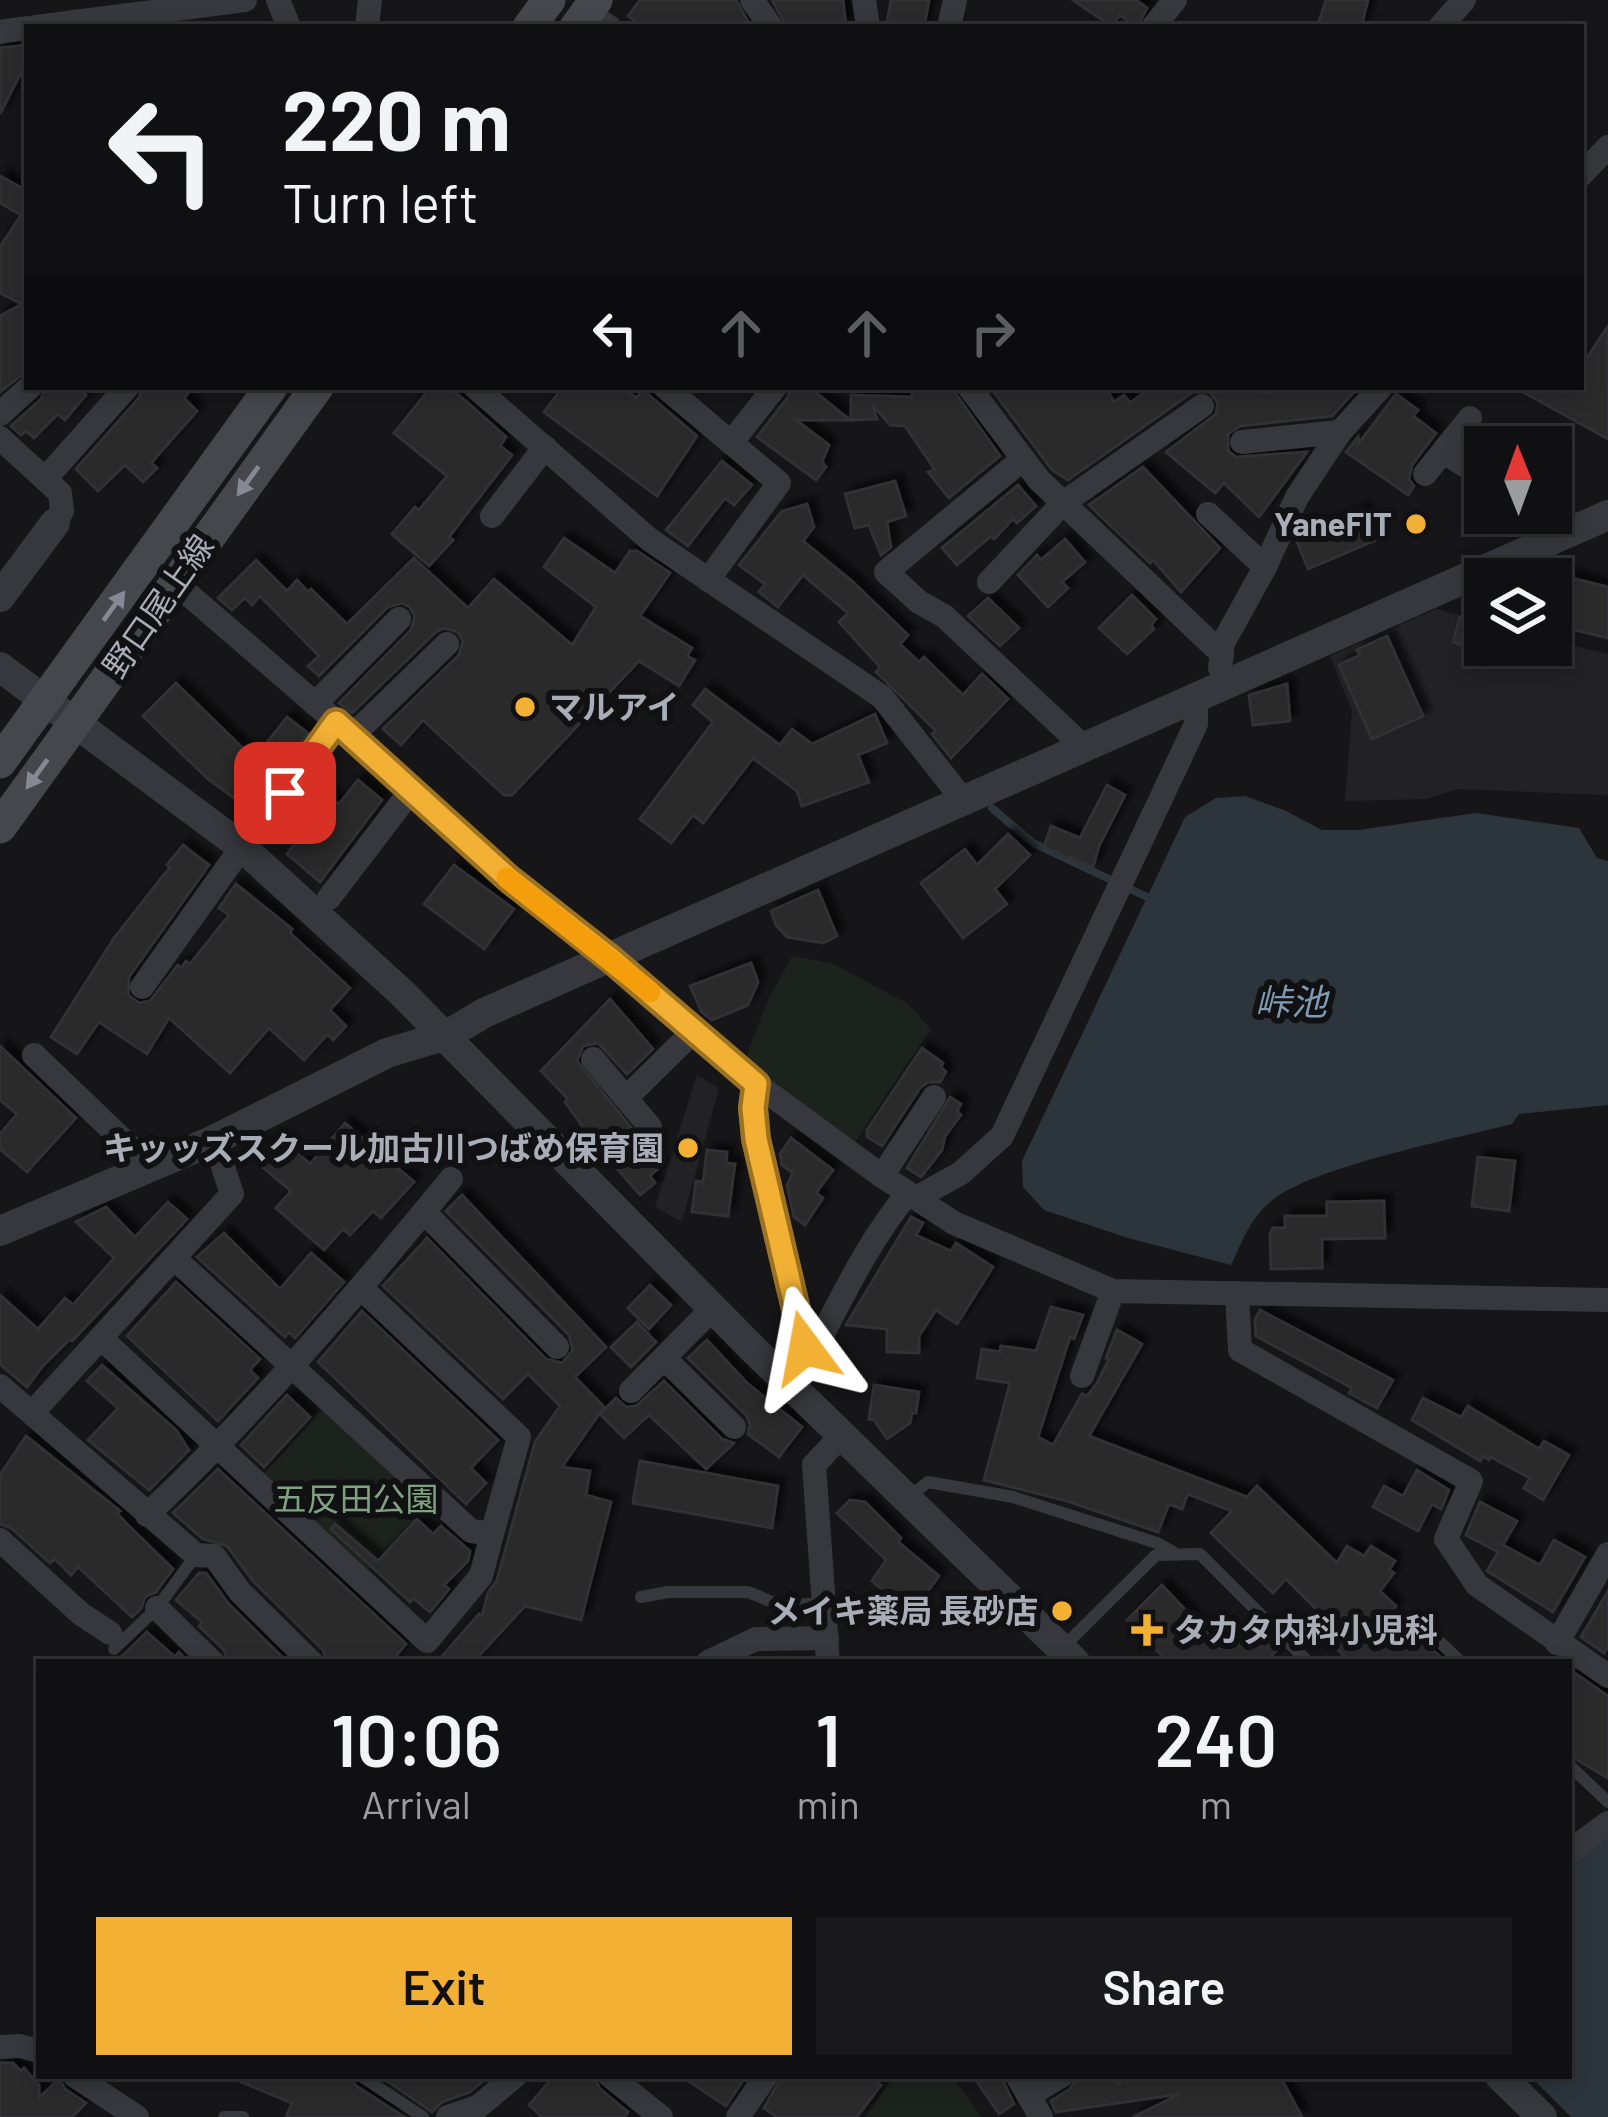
<!DOCTYPE html>
<meta charset="utf-8">
<style>
body{margin:0;font-family:Barlow,"Noto Sans JP",sans-serif;background:#19191b;color:#f1f3f6;height:100vh;display:flex;flex-direction:column;font-size:45px;white-space:nowrap}
*{box-sizing:border-box;margin:0}
p{font-size:39px;color:#9c9d9f}
.icon{flex:none;width:66px;height:66px;fill:none;stroke:currentColor;stroke-width:2;stroke-linecap:round;stroke-linejoin:round}
.map{position:relative;flex:1;overflow:hidden}
.drawer{position:absolute;left:36px;top:1659px;width:1536px;height:420px;display:flex;flex-direction:column;background:#101012;border-radius:0px;box-shadow:0 6px 18px #0003,0 0 0 3px #303032}
.drawer>*{flex:none}
.guide{position:absolute;left:24px;top:24px;width:1560px;height:366px;border-radius:0px;box-shadow:0 6px 18px #0003,0 0 0 3px #303032;background:#101012;color:#f1f3f6;overflow:hidden}
.needle{width:78px;rotate:359deg}
.tools{position:absolute;left:1464px;top:426px;display:grid;gap:24px}
.tools a{display:grid;place-items:center;width:108px;height:108px;border-radius:0px;background:#101012;box-shadow:0 6px 18px #0003,0 0 0 3px #303032;font-size:60px}
.pin{position:absolute;display:grid;place-items:center;width:102px;height:102px;color:#fff;margin:-51px;border-radius:24px;box-shadow:0 6px 18px #0006}
.me{position:absolute;width:132px;margin:-66px;rotate:347deg;stroke-linejoin:round;filter:drop-shadow(0 0 9px #0008)}
.turn{display:flex;align-items:center;gap:42px;height:252px;padding:0 60px;font-size:54px}
.turn .icon{width:156px;height:156px;stroke-width:2.5}
.turn b{display:block;font-size:84px;line-height:102px}
.lanes{display:flex;align-items:center;height:114px;padding:0 60px;background:#0003;justify-content:center;gap:60px;direction:ltr}
.lanes .off{opacity:.35}
.eta{display:flex;justify-content:space-evenly;align-items:center;height:204px;text-align:center}
.eta b{font-size:72px;font-weight:600;line-height:84px}
.button{display:flex;gap:24px;margin-top:auto;padding:24px 60px}
.button a{flex:1;height:138px;border-radius:0px;background:#f2b134;color:#111;font-size:48px;font-weight:600;line-height:138px;text-align:center}
.button a+a{background:#19191b;color:#f1f3f6}
.map>svg:first-child{display:block}
.built{fill:#222225}
.green{fill:#1c231d}
.water{fill:#2c353c}
.lines{fill:none;stroke-linecap:round;stroke-linejoin:round}
.stream{stroke:#2c353c;stroke-width:8}
.building{fill:#29292c;stroke:#303034;stroke-width:3;filter:url(#shadow)}
.service{stroke:#37383d;stroke-width:12}
.minor{stroke:#37383d;stroke-width:24}
.tertiary{stroke:#37383d;stroke-width:30}
.secondary{stroke:#45474d;stroke-width:33}
.oneway{fill:#858993}
.route-casing{stroke:#9d7322;stroke-width:30}
.route{stroke:#f2b134;stroke-width:21}
.slow{stroke:#f59e0b;stroke-width:21}
.poi-dot{fill:#f2b134;stroke:#111113;stroke-width:4.5}
.labels{text-anchor:middle;stroke-width:12;stroke-linejoin:round;paint-order:stroke}
.poi-label{font-size:33px;font-weight:bold;fill:#a8adb8;stroke:#111113;text-anchor:end}
.street-label{font-size:33px;fill:#a8adb8;stroke:#111113}
.park-label{font-size:33px;fill:#7fa381;stroke:#111113}
.water-label{font-size:36px;font-style:italic;fill:#7f9bb3;stroke:#111113}
</style>
<div class="map">
<svg width="1608" height="2117" viewBox="0 0 1608 2117">
<defs>
<filter id="shadow"><feDropShadow dx="7" dy="-7" stdDeviation="3" flood-color="#0009"/></filter>
</defs>
<rect width="100%" height="100%" fill="#161618"/>
<g class="built">
<polygon points="1436,609 1485,622 1485,645 1551,645 1551,640 1608,654 1608,795 1457,789 1427,799 1345,801 1352,711 1330,656"/>
<polygon points="697,1075 719,1088 682,1222 655,1207"/>
</g>
<g class="green">
<polygon points="792,956 832,963 908,1004 931,1029 853,1145 745,1060 767,1002"/>
<polygon points="322,1409 428,1506 368,1569 264,1474"/>
<polygon points="894,2076 952,2076 981,2117 865,2117"/>
</g>
<g class="water">
<path d="M1245,796L1284,810L1322,830H1358L1476,813L1579,828L1597,858L1608,861V1105L1519,1114L1512,1124C1455,1139 1310,1167 1270,1202C1250,1219 1242,1242 1231,1265L1128,1238L1044,1210L1023,1187L1022,1161L1185,817L1216,798Z"/>
<polygon points="1608,1838 1608,2117 1571,2117 1530,2076 1569,2076 1569,1867 1587,1850"/>
</g>
<g class="lines">
<polyline class="stream" points="992,808 1033,843 1147,897"/>
</g>
<g class="building">
<polygon points="640,0 736,0 751,27 644,27 628,16"/>
<polygon points="772,0 843,0 846,27 787,27"/>
<polygon points="891,0 929,0 924,27 887,22"/>
<polygon points="1073,0 1136,0 1147,8 1137,27 1120,15 1111,26"/>
<polygon points="1326,0 1368,0 1361,27 1317,27"/>
<polygon points="27,45 27,61 0,114 0,48"/>
<polygon points="0,176 27,191 27,371 0,392 0,316 22,304 0,293 0,247 21,215 0,203"/>
<polygon points="1608,326 1608,439 1514,387 1581,387 1581,367"/>
<polygon points="46,387 76,387 86,395 65,420 58,414 34,438 26,431 21,435 11,426 41,399"/>
<polygon points="143,387 194,387 184,398 197,411 151,463 157,468 143,482 125,465 98,491 76,469 139,398"/>
<polygon points="431,387 448,387 468,403 506,437 500,446 512,455 449,537 453,540 429,566 392,534 415,507 419,510 447,476 394,433"/>
<polygon points="563,387 622,387 636,398 643,390 697,436 657,496 544,412"/>
<polygon points="791,387 809,387 850,420 796,420 829,445 822,462 826,467 816,480 757,437 788,397"/>
<polygon points="913,387 953,390 1000,456 949,498 928,472 935,470 905,426 890,425 872,404 877,419 851,420 851,395 912,397"/>
<polygon points="990,387 1105,387 1114,402 1124,395 1130,403 1152,387 1262,387 1263,393 1354,387 1354,392 1332,416 1240,426 1228,434 1228,451 1236,457 1307,452 1259,517 1224,483 1215,493 1166,452 1216,414 1218,403 1210,392 1193,392 1068,480 1052,470"/>
<polygon points="1396,394 1418,410 1413,416 1436,433 1412,465 1409,479 1414,486 1408,495 1346,452 1358,437 1359,443"/>
<polygon points="722,461 752,485 734,505 725,498 688,546 666,530"/>
<polygon points="1143,467 1220,548 1181,592 1153,560 1150,563 1089,505"/>
<polygon points="895,481 906,516 887,522 891,547 881,555 869,525 855,528 845,494"/>
<polygon points="1018,485 1036,506 1017,523 1013,519 994,539 991,536 957,565 942,548"/>
<polygon points="807,504 814,527 803,541 852,581 908,635 900,644 919,662 924,657 963,695 982,674 1008,699 951,758 932,734 936,731 876,672 880,667 839,622 848,613 803,575 778,607 759,592 765,584 739,565 782,511"/>
<polygon points="1363,509 1376,540 1308,569 1296,539"/>
<polygon points="564,538 615,573 630,551 637,551 670,573 640,616 692,648 687,656 695,660 679,686 639,661 512,795 504,795 423,720 401,745 383,729 459,655 463,641 458,632 444,628 436,632 352,713 339,703 411,630 415,616 410,607 402,603 388,607 319,676 308,666 319,656 260,596 252,605 245,598 232,610 218,598 256,560 287,591 297,580 308,592 311,589 347,624 414,558 468,608 494,579 572,645 596,607 544,567"/>
<polygon points="1065,539 1085,562 1062,582 1068,588 1048,607 1018,575 1037,555 1041,560"/>
<polygon points="1555,574 1608,587 1608,638 1551,624 1551,587"/>
<polygon points="1132,595 1156,619 1151,625 1154,629 1127,654 1099,628"/>
<polygon points="988,598 1019,628 1000,646 968,616"/>
<polygon points="1460,617 1485,624 1485,651 1453,642"/>
<polygon points="1387,636 1423,716 1372,739 1339,665 1360,655 1357,650"/>
<polygon points="176,683 254,759 287,717 308,733 252,811 208,779 143,716"/>
<polygon points="1287,684 1290,721 1253,725 1249,695"/>
<polygon points="705,689 780,745 792,729 812,744 875,714 887,743 858,755 869,782 802,806 797,791 753,758 703,823 693,815 671,843 640,819 713,722 693,705"/>
<polygon points="358,780 382,800 320,882 287,854 316,816 298,803 312,784 339,804"/>
<polygon points="1107,785 1125,795 1099,846 1093,867 1044,847 1051,826 1080,838"/>
<polygon points="1008,834 1030,855 995,889 1007,904 963,938 921,883 965,849 977,865"/>
<polygon points="183,845 209,865 129,977 128,995 139,1003 150,1001 178,965 181,968 186,961 190,964 229,915 219,908 236,884 292,929 290,933 350,988 330,1010 346,1026 333,1040 328,1034 304,1060 269,1028 230,1073 169,1018 147,1054 99,1022 77,1054 51,1037 114,938 170,867 167,865"/>
<polygon points="454,865 514,909 484,949 424,904"/>
<polygon points="818,890 837,936 823,943 787,937 776,925 771,911"/>
<polygon points="751,963 758,982 748,1005 712,1020 702,1012 690,986"/>
<polygon points="610,999 653,1049 627,1074 598,1043 583,1046 577,1061 662,1165 650,1176 655,1183 640,1195 590,1137 565,1102 568,1099 541,1071"/>
<polygon points="0,1046 76,1118 27,1172 0,1149 0,1134 17,1114 0,1100"/>
<polygon points="922,1048 943,1063 941,1067 946,1072 940,1082 928,1082 920,1088 882,1146 867,1137 867,1130"/>
<polygon points="950,1097 961,1104 957,1111 961,1115 945,1136 942,1150 921,1177 907,1168"/>
<polygon points="345,1123 414,1182 381,1218 373,1211 350,1235 343,1229 324,1250 276,1208 291,1191 253,1159 265,1145 281,1139 310,1164"/>
<polygon points="791,1138 833,1170 816,1193 823,1198 805,1225 794,1217 787,1185 793,1173 782,1165 780,1154"/>
<polygon points="707,1150 727,1152 726,1163 735,1164 728,1216 692,1212 696,1181 703,1182"/>
<polygon points="1478,1157 1515,1161 1509,1211 1472,1206"/>
<polygon points="462,1195 606,1347 575,1377 604,1407 562,1467 590,1471 586,1495 611,1502 581,1620 525,1606 473,1662 437,1662 479,1614 482,1616 488,1593 497,1580 535,1442 560,1406 528,1374 503,1399 383,1286 427,1238 546,1359 562,1363 573,1350 569,1335 446,1211"/>
<polygon points="1384,1201 1385,1238 1322,1239 1322,1268 1271,1269 1270,1234 1273,1228 1285,1228 1285,1216 1327,1216 1327,1202"/>
<polygon points="168,1202 187,1219 72,1341 70,1339 42,1367 27,1387 0,1364 0,1295 38,1329 65,1298 73,1305 114,1258 76,1222 106,1207 135,1237"/>
<polygon points="911,1217 923,1223 916,1235 951,1251 956,1243 993,1267 957,1324 936,1310 919,1336 919,1353 887,1352 887,1329 846,1325"/>
<polygon points="224,1233 280,1289 311,1253 344,1282 295,1338 289,1332 285,1337 197,1257"/>
<polygon points="176,1282 260,1359 250,1370 258,1378 218,1421 127,1336"/>
<polygon points="650,1285 671,1305 649,1329 628,1308"/>
<polygon points="1051,1307 1083,1315 1074,1339 1070,1337 1038,1437 1053,1445 1082,1394 1087,1396 1097,1383 1109,1359 1106,1358 1117,1330 1142,1344 1089,1436 1247,1497 1257,1486 1337,1563 1347,1546 1364,1556 1371,1546 1395,1561 1389,1570 1394,1573 1380,1591 1396,1606 1386,1622 1412,1648 1421,1639 1446,1662 1350,1662 1307,1619 1317,1610 1286,1579 1273,1593 1211,1533 1232,1511 1188,1494 1182,1509 1169,1504 1158,1532 1067,1501 984,1480 1010,1383 977,1378 982,1349 1000,1352 1001,1346 1036,1351"/>
<polygon points="1260,1310 1393,1380 1377,1408 1349,1393 1352,1388 1256,1336 1255,1319"/>
<polygon points="362,1311 498,1440 471,1468 486,1483 466,1504 318,1362"/>
<polygon points="637,1322 656,1342 631,1367 611,1347"/>
<polygon points="707,1340 748,1384 802,1427 779,1457 748,1434 750,1424 746,1415 688,1358"/>
<polygon points="102,1365 176,1430 189,1450 149,1490 88,1440 118,1408 87,1381"/>
<polygon points="664,1381 722,1439 734,1443 706,1469 649,1415 624,1438 600,1414 616,1398 626,1407 636,1406"/>
<polygon points="874,1385 919,1392 916,1413 912,1413 910,1423 887,1439 874,1420 869,1419"/>
<polygon points="287,1395 310,1417 264,1467 241,1445"/>
<polygon points="1423,1398 1461,1417 1468,1406 1539,1449 1544,1441 1569,1455 1543,1500 1524,1488 1530,1478 1491,1457 1489,1460 1483,1456 1480,1461 1412,1420"/>
<polygon points="26,1436 120,1511 117,1513 126,1523 173,1569 156,1592 145,1597 141,1609 132,1617 78,1567 71,1575 55,1559 50,1563 11,1528 0,1524 0,1475"/>
<polygon points="640,1461 778,1486 772,1528 633,1503"/>
<polygon points="218,1469 406,1644 391,1662 327,1662 323,1650 253,1581 227,1546 203,1539 173,1513"/>
<polygon points="1417,1470 1449,1490 1441,1509 1432,1504 1418,1531 1373,1507 1384,1486 1403,1496"/>
<polygon points="850,1500 865,1502 901,1538 898,1542 939,1576 901,1628 869,1605 881,1589 872,1581 886,1560 837,1513"/>
<polygon points="1480,1502 1517,1521 1503,1545 1540,1565 1554,1540 1585,1557 1553,1612 1487,1571 1498,1552 1466,1535"/>
<polygon points="417,1519 433,1534 441,1526 470,1551 468,1561 444,1585 449,1589 430,1612 413,1598 410,1602 331,1529 335,1524 378,1561"/>
<polygon points="199,1573 206,1573 228,1603 287,1662 228,1662 224,1650 199,1626 202,1622 176,1600"/>
<polygon points="1162,1585 1222,1649 1252,1621 1279,1648 1265,1662 1168,1662 1127,1620"/>
<polygon points="1608,1591 1608,1647 1604,1653 1581,1637"/>
<polygon points="147,1632 175,1657 179,1652 188,1662 116,1662"/>
<polygon points="1569,1669 1608,1696 1608,1778 1569,1755"/>
<polygon points="0,2063 13,2063 21,2071 24,2068 39,2085 39,2098 59,2079 65,2089 86,2103 72,2117 0,2117"/>
<polygon points="227,2076 351,2076 355,2085 404,2117 286,2117 292,2103"/>
<polygon points="380,2076 489,2076 470,2092 442,2102 432,2112"/>
<polygon points="554,2076 594,2076 600,2089 628,2112 624,2117 542,2117 529,2105"/>
<polygon points="681,2076 746,2076 726,2106"/>
<polygon points="782,2076 869,2076 881,2085 857,2117 777,2117 764,2108"/>
<polygon points="973,2076 1001,2076 1014,2104 999,2114"/>
<polygon points="1077,2076 1109,2076 1119,2084 1130,2076 1280,2076 1302,2117 1133,2117 1180,2094 1056,2112 1051,2101 1070,2089"/>
</g>
<g class="lines">
<g class="service">
<polyline points="918,1490 928,1482 1013,1497 1157,1543 1173,1552"/>
<polyline points="641,1597 668,1592 748,1592 782,1606 823,1603"/>
<polyline points="1417,1621 1461,1662"/>
<polyline points="1062,1648 1156,1555 1200,1554 1308,1662"/>
<polyline points="114,1649 157,1608 196,1555"/>
<polyline points="1569,1765 1608,1802"/>
<polyline points="361,2076 423,2117"/>
<polyline points="224,2117 243,2117"/>
</g>
<g class="minor">
<polyline points="278,0 289,27"/>
<polyline points="752,0 771,27"/>
<polyline points="864,0 868,27"/>
<polyline points="587,12 609,27"/>
<polyline points="36,27 245,0"/>
<polyline points="367,27 370,0"/>
<polyline points="949,27 955,0"/>
<polyline points="1153,27 1175,0"/>
<polyline points="1440,27 1464,0"/>
<polyline points="0,32 27,28"/>
<polyline points="1581,175 1608,147"/>
<polyline points="475,387 650,540 882,697 964,801"/>
<polyline points="665,387 779,483 708,580"/>
<polyline points="969,387 1039,480 1222,654"/>
<polyline points="0,414 30,387"/>
<polyline points="0,438 60,493 62,511 55,523"/>
<polyline points="1242,442 1340,432"/>
<polyline points="731,443 775,387"/>
<polyline points="1444,453 1485,477"/>
<polyline points="1023,459 886,572 919,602 944,616 1085,748"/>
<polyline points="1425,474 1470,418"/>
<polyline points="46,478 127,387"/>
<polyline points="1546,513 1575,530"/>
<polyline points="1208,514 1265,567"/>
<polyline points="492,516 545,447"/>
<polyline points="174,582 413,788 508,878 612,960"/>
<polyline points="989,582 1063,503 1202,406"/>
<polyline points="1220,668 1223,643 1265,567 1297,497 1340,432 1381,387"/>
<polyline points="315,704 399,619"/>
<polyline points="352,736 447,644"/>
<polyline points="254,836 336,722"/>
<polyline points="329,898 413,788"/>
<polyline points="142,987 242,847"/>
<polyline points="34,1055 151,1167"/>
<polyline points="593,1059 650,1127"/>
<polyline points="756,1084 882,1176 954,1223 1113,1291 1608,1300"/>
<polyline points="626,1098 695,1030"/>
<polyline points="882,1176 934,1097"/>
<polyline points="916,1198 961,1173 1002,1136 1196,724 1196,697"/>
<polyline points="424,1212 557,1347"/>
<polyline points="362,1289 519,1437 492,1534"/>
<polyline points="1237,1293 1240,1350 1471,1481 1446,1539 1477,1585 1608,1676"/>
<polyline points="103,1340 427,1641 481,1576 492,1534 471,1531 174,1258"/>
<path d="M805,1348L817,1345C846,1290 868,1242 908,1193"/>
<polyline points="665,1359 734,1427"/>
<polyline points="1082,1376 1113,1291"/>
<polyline points="0,1386 196,1555 214,1556 240,1592 311,1662"/>
<polyline points="631,1391 713,1308"/>
<polyline points="32,1413 232,1194 214,1140"/>
<path d="M147,1515C258,1410 355,1296 451,1179"/>
<polyline points="0,1540 81,1614 110,1633"/>
<polyline points="157,1608 212,1662"/>
<polyline points="1557,1643 1608,1554"/>
<polyline points="708,1662 756,1639 827,1638"/>
<polyline points="828,1662 814,1465 842,1435"/>
<polyline points="1569,1852 1608,1823"/>
<polyline points="0,2047 20,2046 39,2051"/>
<polyline points="75,2076 137,2117"/>
<polyline points="610,2076 661,2117"/>
<polyline points="1017,2076 1041,2117"/>
<polyline points="1029,2095 1061,2076"/>
<polyline points="448,2117 478,2107 515,2076"/>
<polyline points="738,2117 766,2076"/>
</g>
<g class="tertiary">
<polyline points="0,597 55,523"/>
<polyline points="0,667 242,847 402,993 751,1347 1075,1662"/>
<polyline points="612,960 756,1084 753,1107 756,1139 805,1348 781,1376"/>
<polyline points="0,1231 214,1140 387,1053 447,1035 484,1013 1608,515"/>
<polyline points="1500,2076 1542,2117"/>
</g>
<g class="secondary">
<polyline points="529,27 549,0"/>
<polyline points="576,27 596,0"/>
<polyline points="0,762 271,387"/>
<polyline points="0,827 317,387"/>
</g>
</g>
<defs><path id="oneway-solid" d="M-6-.8H1V-3.2L6.5 0L1 3.2V.8H-6Z" transform="scale(3)"/></defs>
<g class="oneway">
<use href="#oneway-solid" transform="translate(248 481) rotate(126)"/>
<use href="#oneway-solid" transform="translate(114 606) rotate(-54)"/>
<use href="#oneway-solid" transform="translate(37 774) rotate(126)"/>
</g>
<g class="lines">
<defs>
<polyline id="route" points="285,793 336,722 508,878 612,960 756,1084 753,1108 756,1139 805,1348"/>
</defs>
<use href="#route" class="route-casing"/>
<use href="#route" class="route"/>
<polyline class="slow" points="507,878 650,992"/>
</g>
<g class="poi-dot">
<circle cx="1416" cy="524" r="12"/>
<circle cx="525" cy="707" r="12"/>
<circle cx="688" cy="1148" r="12"/>
<circle cx="1062" cy="1611" r="12"/>
<path d="M1141 1612h12v12h12v12h-12v12h-12v-12h-12v-12h12z"/>
</g>
<g class="labels">
<g class="poi-label">
<text x="1392" y="536">YaneFIT</text>
<text x="549" y="719" text-anchor="start">マルアイ</text>
<text x="664" y="1160">キッッズスクール加古川つばめ保育園</text>
<text x="1038" y="1623">メイキ薬局 長砂店</text>
<text x="1174" y="1642" text-anchor="start">タカタ内科小児科</text>
</g>
<g class="street-label">
<text transform="translate(158 606) rotate(-55)" y="12">野口尾上線</text>
</g>
<g class="park-label">
<text x="356" y="1511">五反田公園</text>
</g>
<g class="water-label">
<text x="1291" y="1015">峠池</text>
</g>
</g>
</svg>
<div class="tools">
<a><svg class="needle" viewBox="-14 -14 28 28"><path d="M0-13l5 13h-10z" fill="#e53935"/><path d="M0 13l5-13h-10z" fill="#9c9d9f"/></svg></a>
<a><svg class="icon" aria-label="layers" viewBox="0 0 24 24"><path d="M12 4l9 5-9 5-9-5zM3 14l9 5 9-5"/></svg></a>
</div>
<div class="pin" style="left:285px;top:793px;background:#d93025"><svg class="icon" aria-label="arrive" viewBox="0 0 24 24"><path d="M6 21V4h12l-3 4 3 4H6"/></svg></div>
<svg class="me" style="left:805px;top:1348px" viewBox="-20 -20 40 40"><path d="M0-17L14 15 0 8-14 15z" fill="#f2b134" stroke="#fff" stroke-width="4"/></svg>
<div class="guide">
<div class="turn"><svg class="icon" aria-label="left" viewBox="0 0 24 24"><path d="M17 20v-9H6M10 6l-5 5 5 5"/></svg><div><b>220 m</b>Turn left</div></div>
<div class="lanes"><svg class="icon" aria-label="left" viewBox="0 0 24 24"><path d="M17 20v-9H6M10 6l-5 5 5 5"/></svg><svg class="icon off" aria-label="ahead" viewBox="0 0 24 24"><path d="M12 20V5M6 11l6-6 6 6"/></svg><svg class="icon off" aria-label="ahead" viewBox="0 0 24 24"><path d="M12 20V5M6 11l6-6 6 6"/></svg><svg class="icon off" aria-label="right" viewBox="0 0 24 24"><path d="M7 20v-9h11M14 6l5 5-5 5"/></svg></div>
</div>
<section class="drawer">
<div class="eta">
<div><b>10:06</b><p>Arrival</p></div>
<div><b>1</b><p>min</p></div>
<div><b>240</b><p>m</p></div>
</div>
<div class="button"><a>Exit</a><a>Share</a></div>
</section>
</div>
